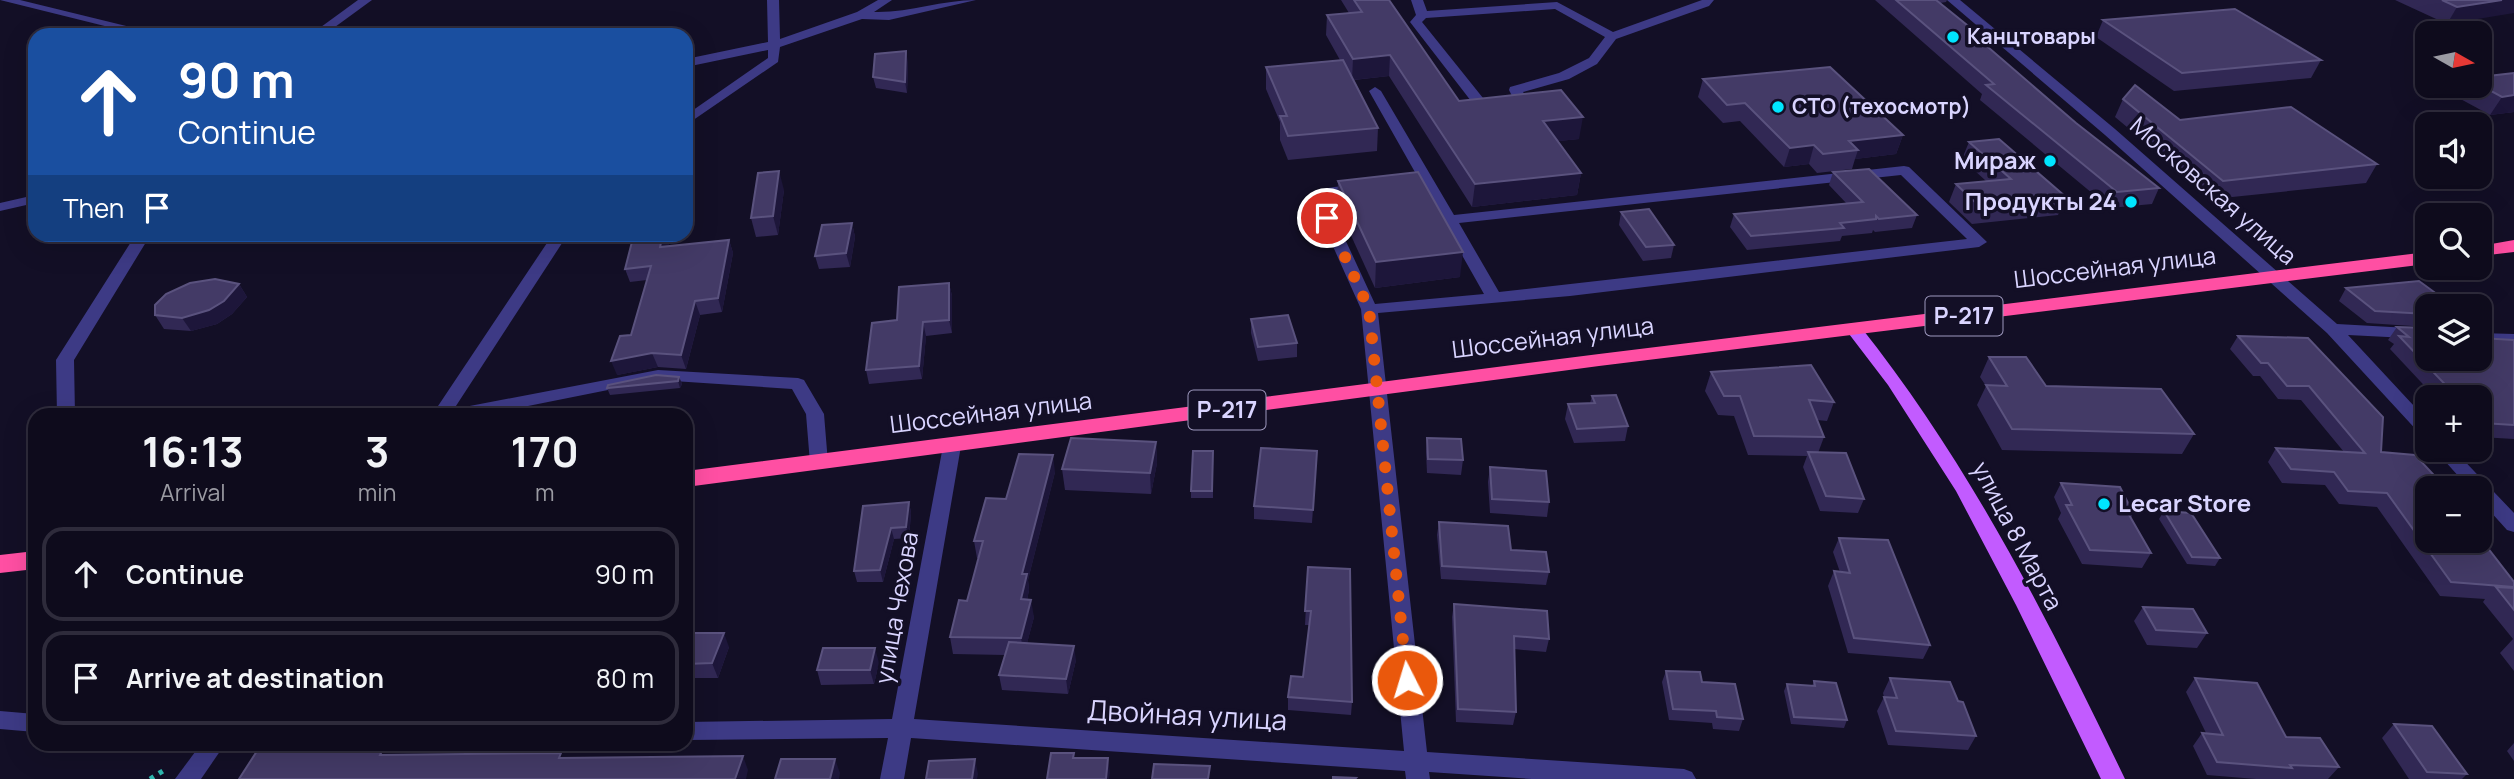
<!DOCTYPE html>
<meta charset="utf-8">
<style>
body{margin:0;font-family:Manrope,sans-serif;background:#171425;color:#f1f3f6;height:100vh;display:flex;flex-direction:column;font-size:26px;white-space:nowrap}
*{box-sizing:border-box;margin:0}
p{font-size:23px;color:#9b9ba3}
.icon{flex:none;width:38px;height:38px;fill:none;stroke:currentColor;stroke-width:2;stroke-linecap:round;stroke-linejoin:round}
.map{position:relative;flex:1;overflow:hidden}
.side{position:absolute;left:28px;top:408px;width:665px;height:343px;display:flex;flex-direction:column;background:#0e0b1c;border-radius:21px;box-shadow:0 7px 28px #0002,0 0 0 2px #2e2b3b}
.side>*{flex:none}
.hud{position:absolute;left:28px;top:28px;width:665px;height:214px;border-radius:21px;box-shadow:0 7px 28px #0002,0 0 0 2px #2e2b3b;background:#1a4fa0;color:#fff;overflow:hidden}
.needle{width:46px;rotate:99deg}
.controls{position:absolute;left:2415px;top:21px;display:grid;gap:14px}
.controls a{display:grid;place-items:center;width:77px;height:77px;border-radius:14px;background:#0e0b1c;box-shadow:0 7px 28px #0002,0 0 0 2px #2e2b3b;font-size:35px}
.pin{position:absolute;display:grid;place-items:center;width:60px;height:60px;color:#fff;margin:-30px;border:4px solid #fff;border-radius:50%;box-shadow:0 2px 7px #0007}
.me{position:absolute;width:77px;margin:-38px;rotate:355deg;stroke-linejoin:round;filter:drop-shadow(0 0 5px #0008)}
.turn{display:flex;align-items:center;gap:24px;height:147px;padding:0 35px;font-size:32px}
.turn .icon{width:91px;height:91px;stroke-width:2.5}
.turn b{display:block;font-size:49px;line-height:60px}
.then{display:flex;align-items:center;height:66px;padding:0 35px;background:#0003;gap:14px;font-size:26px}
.eta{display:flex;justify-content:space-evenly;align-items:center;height:119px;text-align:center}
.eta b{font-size:42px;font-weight:700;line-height:49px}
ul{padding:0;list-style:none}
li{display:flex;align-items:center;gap:21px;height:94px;margin:0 14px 10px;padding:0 21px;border:4px solid #2e2b3b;border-radius:21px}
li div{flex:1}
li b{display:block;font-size:26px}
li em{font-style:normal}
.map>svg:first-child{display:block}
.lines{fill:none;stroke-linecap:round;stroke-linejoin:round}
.path{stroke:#2fb8b0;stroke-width:5;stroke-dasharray:4.5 6;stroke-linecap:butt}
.minor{fill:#3d3a85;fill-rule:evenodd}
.major{fill:#c25bff;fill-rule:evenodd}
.highway{fill:#ff4fa3;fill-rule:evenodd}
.wall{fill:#312854}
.shaded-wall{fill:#1d163a}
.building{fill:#433a66;stroke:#5a527e;stroke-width:2}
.route{stroke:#ea580c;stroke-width:12;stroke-dasharray:0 21.6}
.poi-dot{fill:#00e5ff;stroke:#130f26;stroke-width:2.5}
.labels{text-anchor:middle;stroke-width:7;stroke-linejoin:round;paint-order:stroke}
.far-poi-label{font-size:21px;font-weight:bold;fill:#d9d4ff;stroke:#130f26;text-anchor:start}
.shield{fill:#130f26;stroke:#9e99be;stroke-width:2}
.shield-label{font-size:23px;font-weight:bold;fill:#d9d4ff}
.poi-label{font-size:24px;font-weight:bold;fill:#d9d4ff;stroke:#130f26;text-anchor:end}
.street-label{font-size:24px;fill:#d9d4ff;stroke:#130f26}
.near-street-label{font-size:28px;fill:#d9d4ff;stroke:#130f26}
</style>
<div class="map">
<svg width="2514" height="779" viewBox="0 0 2514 779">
<rect width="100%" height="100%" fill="#130f26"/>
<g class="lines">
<polyline class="path" points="150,779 166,769"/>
<g class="minor">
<polygon points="0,0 20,0 163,35 141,35"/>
<polygon points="358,0 372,0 324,35 310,35"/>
<path d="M767,0H779L780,39L857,12L878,0H892L874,12C909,13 941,0 976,0L889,20L862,19L780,47L778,62L686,125V115L768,58V50L686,67V59L768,42Z"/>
<polygon points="1411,0 1423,0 1427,11 1557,2 1613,32 1702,0 1714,0 1709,6 1616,39 1597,64 1569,79 1523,92 1525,95 1518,99 1513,98 1509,90 1510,87 1559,73 1589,58 1605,37 1555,9 1426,18 1422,22 1483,98 1476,102 1471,101 1410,22 1416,15"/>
<polygon points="1947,0 1960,0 2115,129 2337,324 2427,329 2427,339 2348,335 2427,420 2427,437 2421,435 2327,333 2105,135"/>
<path d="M1375,87L1381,91L1454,215L1904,166L1909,167L1987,242L1979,247L1570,296L1378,313L1427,752L1684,769L1692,772L1696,779H1532L1429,772L1430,779H1406L1405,771L911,738L904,779H880L888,738L686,740V722L892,719L943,446L952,440L961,446L914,719L1404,751L1361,309L1310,195C1319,187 1357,182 1366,190L1359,194L1326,198L1375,304L1484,294L1369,91ZM1901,175L1967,239L1499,292L1459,223Z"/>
<polygon points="35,195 35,203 0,211 0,203"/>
<polygon points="136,234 151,234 74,360 75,415 57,415 56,360"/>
<polygon points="553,234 568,234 454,409 658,370 798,378 804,380 824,414 828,463 826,468 812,468 810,463 806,414 792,389 658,380 483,415 432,415"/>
<polygon points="2480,333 2514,334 2514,344 2480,343"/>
<polygon points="2435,450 2454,450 2514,513 2514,532 2507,530 2480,500 2480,488 2469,488"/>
<polygon points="0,711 35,714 35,732 0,729"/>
<polygon points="201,744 225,744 201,779 175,779"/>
</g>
<path class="major" d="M1854,325L1860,326C1970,464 2049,621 2125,779H2101L2016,605L1956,491L1888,385L1846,330Z"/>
<g class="highway">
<polygon points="2514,240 2514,252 2480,256 2480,246"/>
<polygon points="2427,252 2427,264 1599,366 686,487 686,471 1599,354"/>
<polygon points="35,551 35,569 0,573 0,555"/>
</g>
</g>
<g class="wall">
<polygon points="1341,0 1389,0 1459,101 1579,139 1558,141 1581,173 1577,195 1472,207 1389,76 1354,80 1378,128 1377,151 1288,160 1280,140 1280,122 1266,89 1266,67 1340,60 1326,35 1327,15 1349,13"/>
<polygon points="1875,0 1947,0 1946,2 1940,3 1972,29 1971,33 2076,123 2159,188 2152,204 2110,208 1980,100 1982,94"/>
<polygon points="2395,0 2514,0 2447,24"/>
<polygon points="2103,20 2321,60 2311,78 2174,91 2096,37"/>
<polygon points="908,62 907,93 876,88 873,77"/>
<polygon points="2514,73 2514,112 2490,115 2455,96 2462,86 2480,86"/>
<polygon points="1703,79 1903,135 1896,154 1855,159 1852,169 1817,173 1809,164 1784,167 1740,121 1723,123 1698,97"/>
<polygon points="2123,99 2180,120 2377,164 2366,183 2213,199 2115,117"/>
<polygon points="1969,142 2066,197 2058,215 1972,224 1949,202 1956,184 1986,181 1962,159"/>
<polygon points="1833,172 1917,215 1912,228 1875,232 1873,230 1872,233 1842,236 1840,241 1747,250 1730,227 1734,214 1847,204 1829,185"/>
<polygon points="1338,181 1460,277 1375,288 1337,205"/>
<polygon points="784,190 778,235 756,237 751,218"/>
<polygon points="1621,212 1674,245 1671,258 1643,261 1619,225"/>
<polygon points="852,223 855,237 850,267 819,269 815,256"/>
<polygon points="671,234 668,246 729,240 733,253 722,312 700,315 686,369 658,367 617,375 631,335 647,280 630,282 625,269"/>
<polygon points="949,283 952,296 952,333 926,336 922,379 869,384 866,370 897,320"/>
<polygon points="239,284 247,297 232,314 217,324 191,331 164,329 155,315"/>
<polygon points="2346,288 2445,300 2442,305 2427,306 2427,327 2367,323 2339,301"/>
<polygon points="1251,319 1297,343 1297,357 1258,361 1251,333"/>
<polygon points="2397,327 2427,328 2427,359 2514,340 2514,439 2480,437 2480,397 2435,397 2390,349 2394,344 2388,340"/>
<polygon points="2238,336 2308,338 2381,452 2427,488 2514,582 2514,671 2500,653 2513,639 2483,602 2485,599 2440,596 2377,507 2339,504 2325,485 2282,483 2268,462 2276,448 2344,452 2301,400 2278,399 2260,376 2253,376 2230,349"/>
<polygon points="1989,357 2046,386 2194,434 2182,454 2002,450 1977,405 1986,386 1980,377"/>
<polygon points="1711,372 1834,402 1827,421 1817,420 1824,437 1818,453 1864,499 1858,513 1820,511 1803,467 1807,456 1748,455 1734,416 1718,415 1705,391"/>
<polygon points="679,377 682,384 680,388 610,395 607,388"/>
<polygon points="1592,396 1628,426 1625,441 1574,443 1565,419 1568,404 1590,403"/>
<polygon points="1427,438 1463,460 1461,475 1427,473 1426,452"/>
<polygon points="1156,442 1157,463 1151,494 1065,490 1062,469"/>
<polygon points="1213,451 1213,498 1191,498 1191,491"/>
<polygon points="1317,451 1312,523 1254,519 1254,506"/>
<polygon points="1490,467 1549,502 1547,517 1490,513 1488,482"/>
<polygon points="1055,472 1028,580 1029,590 1027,600 1034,617 1027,643 1076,660 1068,694 1002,690 999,675 1005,655 953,654 950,637 967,601 979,558 977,558 974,541 1006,499"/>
<polygon points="2061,483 2133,513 2131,518 2151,553 2142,568 2082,564 2058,519 2061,513 2054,497"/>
<polygon points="909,502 911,513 909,538 894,539 883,582 857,582 854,571"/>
<polygon points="2164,511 2220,558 2215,566 2187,564 2159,519"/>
<polygon points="1439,522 1511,550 1549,572 1546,585 1441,579 1437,535"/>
<polygon points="1839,538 1930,645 1923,659 1848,653 1828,586 1834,571 1840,572 1833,552"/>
<polygon points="1308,567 1352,702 1351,715 1288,710 1288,697 1303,677 1309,625 1305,625"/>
<polygon points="1454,604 1549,639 1546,652 1514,649 1516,712 1513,725 1456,722 1452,617"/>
<polygon points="2143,607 2207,633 2197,648 2147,645 2134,621"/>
<polygon points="686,645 729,647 718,678 686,678"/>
<polygon points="879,663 874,684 821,685 817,670"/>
<polygon points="1666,671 1702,682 1743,719 1739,731 1713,729 1712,723 1669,720 1662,682"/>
<polygon points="1890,678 1958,701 1976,736 1968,750 1888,745 1877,711 1884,697 1883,693"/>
<polygon points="2195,678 2286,737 2339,767 2328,779 2256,779 2207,775 2193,746 2202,733 2206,733 2186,692"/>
<polygon points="1814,681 1847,720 1844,728 1791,724 1784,691 1787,684 1812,686"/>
<polygon points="2394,724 2467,774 2462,779 2409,779 2382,738"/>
<polygon points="2514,743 2514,761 2507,751"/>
</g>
<g class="shaded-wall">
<polygon points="2502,0 2514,0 2514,13 2447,24 2457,7"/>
<polygon points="906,51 908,62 907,93 905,82"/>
<polygon points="1390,55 1389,76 1352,80 1353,59"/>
<polygon points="2514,95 2514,112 2490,115 2502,97"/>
<polygon points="1583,117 1579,139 1540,143 1543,121"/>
<polygon points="1903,135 1896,154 1855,159 1858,150 1849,141"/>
<polygon points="1814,145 1809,164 1784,167 1790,148"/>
<polygon points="689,169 693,183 686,213 686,183"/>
<polygon points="779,171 784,190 778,235 773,216"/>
<polygon points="1581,173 1577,195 1472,207 1475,184"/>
<polygon points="852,223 855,237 850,267 846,253"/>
<polygon points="663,234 671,234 664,261 660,247"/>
<polygon points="729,240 733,253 722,312 718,298"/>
<polygon points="1463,252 1460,277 1375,288 1376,262"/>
<polygon points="949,283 952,296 952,333 949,320"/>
<polygon points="239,284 247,297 232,314 217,324 191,331 182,318"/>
<polygon points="695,301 700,315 686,369 681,355"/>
<polygon points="923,322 926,336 922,379 919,366"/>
<polygon points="652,353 658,367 617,375 611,361"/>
<polygon points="679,377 682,384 680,388 678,381"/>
<polygon points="1156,442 1157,463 1151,494 1150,473"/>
<polygon points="1053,455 1055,472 1028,580 1029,590 1024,616 1021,599 1022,574"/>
<polygon points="909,502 911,513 909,538 906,527"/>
<polygon points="891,528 894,539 883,582 880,570"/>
<polygon points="1031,600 1034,617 1024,655 1021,638"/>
<polygon points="724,633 729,647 718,678 712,663"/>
<polygon points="1074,646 1076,660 1068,694 1066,679"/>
<polygon points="875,648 879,663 874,684 870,670"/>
<polygon points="743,756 748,770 746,779 735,779"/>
<polygon points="1108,758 1110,773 1109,779 1106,779"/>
<polygon points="835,759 840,773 839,779 830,779"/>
<polygon points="975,759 978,774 977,779 972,779"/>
</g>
<g class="building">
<polygon points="1354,0 1389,0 1459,101 1561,90 1583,117 1543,121 1581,173 1475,184 1390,55 1353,59 1327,15 1362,12"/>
<polygon points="1896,0 1936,0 1972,29 1967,29 2076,123 2159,188 2117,192 1986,85 1994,84"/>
<polygon points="2442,0 2502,0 2457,7"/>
<polygon points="2235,9 2321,60 2182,73 2103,20"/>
<polygon points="906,51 905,82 873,77 875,54"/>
<polygon points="1343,60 1378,128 1288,136 1280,116 1287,116 1266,67"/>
<polygon points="1830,67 1903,135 1849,141 1858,150 1823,154 1814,145 1790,148 1745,103 1727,105 1703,79"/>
<polygon points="2514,73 2514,95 2502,97 2480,85 2480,77"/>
<polygon points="2135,85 2180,120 2291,107 2377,164 2223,181 2123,99"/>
<polygon points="1999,139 2066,197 1979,206 1956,184 2011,179 1969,142"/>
<polygon points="689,169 686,183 686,170"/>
<polygon points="1869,169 1917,215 1879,219 1876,216 1876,219 1840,223 1844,228 1751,236 1734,214 1863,202 1833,172"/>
<polygon points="779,171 773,216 751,218 758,173"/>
<polygon points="1418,172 1463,252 1376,262 1338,181"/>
<polygon points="1649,209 1674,245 1646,247 1621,212"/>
<polygon points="852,223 846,253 815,256 822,225"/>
<polygon points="634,234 663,234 660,247 729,240 718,298 695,301 681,355 652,353 611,361 620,336 631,335 651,266 625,269"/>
<polygon points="215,279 239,284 224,301 209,310 182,318 155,315 155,305 166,294 190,283"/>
<polygon points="2419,281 2445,300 2438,301 2443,306 2427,306 2427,314 2375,311 2346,288"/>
<polygon points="949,283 949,320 923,322 919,366 866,370 872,323 897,320 899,287"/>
<polygon points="1288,315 1297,343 1258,347 1251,319"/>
<polygon points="2397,327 2427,328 2427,359 2480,359 2480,338 2514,340 2514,425 2482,423 2480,421 2480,397 2457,397 2399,336 2409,337"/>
<polygon points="2238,336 2308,338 2383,417 2381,452 2415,455 2446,488 2427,488 2427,541 2480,541 2480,538 2514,582 2514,587 2451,582 2387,493 2348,491 2334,472 2291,469 2276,448 2365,453 2309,386 2287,386 2268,363 2261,363"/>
<polygon points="1989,357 2026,357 2046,386 2161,389 2194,434 2012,429 1986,385 2007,386"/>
<polygon points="1811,365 1834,402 1809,400 1824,437 1754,436 1740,396 1724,396 1711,372"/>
<polygon points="656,375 679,377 678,381 607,388 608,385"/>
<polygon points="1616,395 1628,426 1577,429 1568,404 1595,403 1592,396"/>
<polygon points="1071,438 1156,442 1150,473 1062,469"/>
<polygon points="1427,438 1461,439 1463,460 1428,459"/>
<polygon points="1261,448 1317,451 1313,510 1254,506"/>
<polygon points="1193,451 1213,451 1212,491 1191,491"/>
<polygon points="1808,452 1846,453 1864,499 1826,496"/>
<polygon points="1019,454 1053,455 1022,574 1027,574 1021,599 1031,600 1021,638 950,637 959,600 967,601 983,541 974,541 986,498 1006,499"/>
<polygon points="1490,467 1546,471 1549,502 1492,499"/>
<polygon points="2061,483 2120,487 2133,513 2128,513 2151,553 2090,550 2066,505 2072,505"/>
<polygon points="909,502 906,527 891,528 880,570 854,571 863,506"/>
<polygon points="2164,511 2191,513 2220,558 2192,557"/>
<polygon points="1439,522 1508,526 1511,550 1546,552 1549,572 1442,566"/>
<polygon points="1839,538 1888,540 1930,645 1854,638 1834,571 1850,573"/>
<polygon points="1308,567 1350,569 1352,702 1288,697 1291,676 1303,677 1311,611 1305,611"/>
<polygon points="2496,587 2514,588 2514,610"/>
<polygon points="1454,604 1547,611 1549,639 1514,636 1516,712 1458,709"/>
<polygon points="2143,607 2193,609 2207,633 2156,630"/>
<polygon points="691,633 724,633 712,663 686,664 686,645"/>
<polygon points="1009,642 1074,646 1066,679 999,675"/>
<polygon points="823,648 875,648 870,670 817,670"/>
<polygon points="1666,671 1700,672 1702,682 1735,684 1743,719 1717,717 1716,711 1673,709"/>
<polygon points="1890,678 1950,682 1958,701 1963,702 1976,736 1896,731 1884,697 1897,698"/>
<polygon points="2195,678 2257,683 2286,737 2320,738 2339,767 2290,765 2292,768 2217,762 2202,733 2223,735"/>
<polygon points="1814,681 1836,683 1847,720 1794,717 1787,684 1815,686"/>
<polygon points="2394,724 2432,726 2467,774 2427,772"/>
<polygon points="257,751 382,751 380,755 561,753 559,758 743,756 735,779 239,779"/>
<polygon points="1051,753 1074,753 1073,758 1108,758 1106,779 1047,779"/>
<polygon points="781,759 835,759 830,779 775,779"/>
<polygon points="975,759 972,779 926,779 929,761"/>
<polygon points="1154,764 1210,766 1208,779 1152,779"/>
<polygon points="1333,777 1356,778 1355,779 1333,779"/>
</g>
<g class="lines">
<polyline class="route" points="1327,218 1369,309 1407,680"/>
</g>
<g class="poi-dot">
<circle cx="1953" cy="37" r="7"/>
<circle cx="1778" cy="107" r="7"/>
<circle cx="2050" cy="161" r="7"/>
<circle cx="2131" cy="202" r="7"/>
<circle cx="2104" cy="504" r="7"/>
</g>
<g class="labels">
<g class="far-poi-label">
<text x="1967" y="44">Канцтовары</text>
<text x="1792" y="114">СТО (техосмотр)</text>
</g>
<g class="shield">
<rect x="1925.5" y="296.5" width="77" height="39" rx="5"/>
<rect x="1188.5" y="390.5" width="77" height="39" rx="5"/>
</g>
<g class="shield-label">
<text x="1964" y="324">Р-217</text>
<text x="1227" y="418">Р-217</text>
</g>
<g class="poi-label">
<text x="2036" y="169">Мираж</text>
<text x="2117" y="210">Продукты 24</text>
<text x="2118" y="512" text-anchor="start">Lecar Store</text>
</g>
<g class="street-label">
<text transform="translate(2213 191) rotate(41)" y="8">Московская улица</text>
<text transform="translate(2115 268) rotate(-7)" y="8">Шоссейная улица</text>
<text transform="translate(1553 338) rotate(-7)" y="8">Шоссейная улица</text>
<text transform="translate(991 413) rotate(-7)" y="8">Шоссейная улица</text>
<text transform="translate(2017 536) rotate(62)" y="8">улица 8 Марта</text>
<text transform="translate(897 608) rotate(-80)" y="8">улица Чехова</text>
</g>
<g class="near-street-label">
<text transform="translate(1187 715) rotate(3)" y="10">Двойная улица</text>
</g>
</g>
</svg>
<div class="controls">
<a><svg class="needle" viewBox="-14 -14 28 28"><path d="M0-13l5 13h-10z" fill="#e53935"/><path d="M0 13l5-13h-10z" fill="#9b9ba3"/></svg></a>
<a><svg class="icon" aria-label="sound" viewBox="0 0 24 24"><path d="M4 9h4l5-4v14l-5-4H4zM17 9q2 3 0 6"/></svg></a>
<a><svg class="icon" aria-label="search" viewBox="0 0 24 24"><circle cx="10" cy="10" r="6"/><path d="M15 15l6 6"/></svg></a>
<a><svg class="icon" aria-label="layers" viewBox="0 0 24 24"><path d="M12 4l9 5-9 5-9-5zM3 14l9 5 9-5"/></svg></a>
<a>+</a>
<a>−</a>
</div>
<div class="pin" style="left:1327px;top:218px;background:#d93025"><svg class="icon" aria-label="arrive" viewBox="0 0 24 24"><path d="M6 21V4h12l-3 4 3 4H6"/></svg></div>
<svg class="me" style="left:1407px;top:680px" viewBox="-20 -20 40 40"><circle r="17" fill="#ea580c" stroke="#fff" stroke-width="3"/><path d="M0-11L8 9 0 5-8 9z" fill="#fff"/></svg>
<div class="hud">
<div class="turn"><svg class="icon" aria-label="ahead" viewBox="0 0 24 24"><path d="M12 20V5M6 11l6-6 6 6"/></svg><div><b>90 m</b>Continue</div></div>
<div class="then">Then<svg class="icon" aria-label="arrive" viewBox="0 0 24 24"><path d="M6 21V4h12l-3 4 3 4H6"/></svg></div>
</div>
<section class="side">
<div class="eta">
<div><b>16:13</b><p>Arrival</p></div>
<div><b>3</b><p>min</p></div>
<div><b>170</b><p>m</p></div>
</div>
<ul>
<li><svg class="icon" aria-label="ahead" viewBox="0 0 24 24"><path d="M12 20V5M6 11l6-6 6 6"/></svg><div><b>Continue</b></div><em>90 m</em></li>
<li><svg class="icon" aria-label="arrive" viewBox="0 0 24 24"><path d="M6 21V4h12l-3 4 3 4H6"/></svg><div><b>Arrive at destination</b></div><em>80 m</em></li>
</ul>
</section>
</div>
